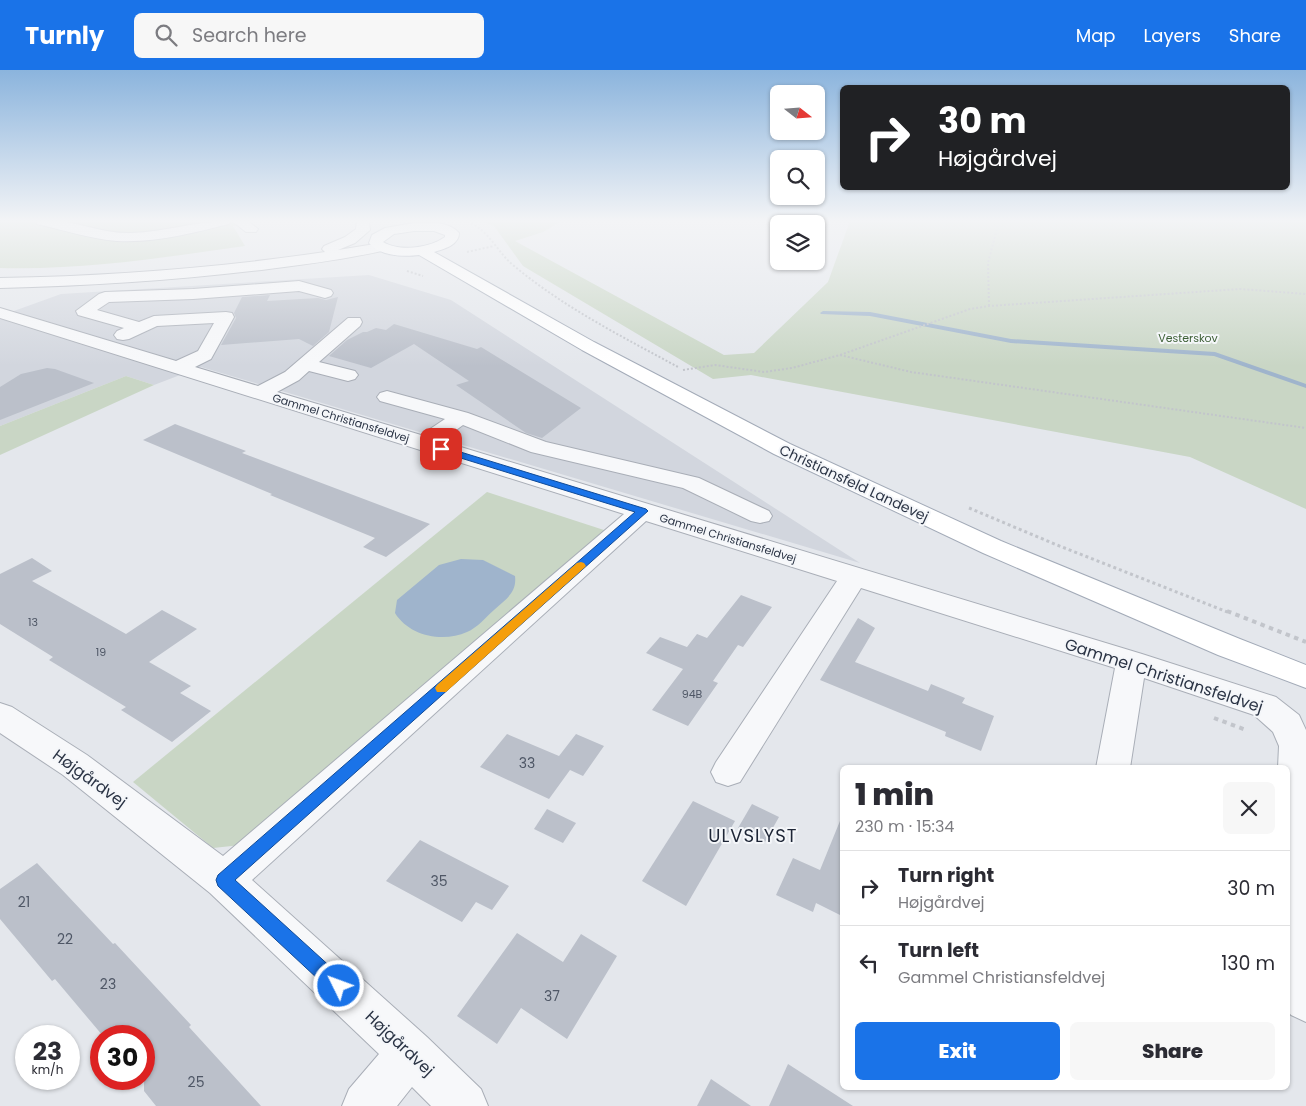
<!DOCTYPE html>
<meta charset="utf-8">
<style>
body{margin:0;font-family:Poppins,sans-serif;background:#f7f7f7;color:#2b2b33;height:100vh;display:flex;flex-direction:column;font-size:19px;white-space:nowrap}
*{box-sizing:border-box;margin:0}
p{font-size:16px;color:#7c7c81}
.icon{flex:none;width:28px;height:28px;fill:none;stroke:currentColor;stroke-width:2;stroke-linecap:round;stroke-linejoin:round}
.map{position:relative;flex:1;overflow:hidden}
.details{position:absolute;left:840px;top:695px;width:450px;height:325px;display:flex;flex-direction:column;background:#fff;border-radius:8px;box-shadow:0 1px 4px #0004}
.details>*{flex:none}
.hud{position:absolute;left:840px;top:15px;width:450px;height:105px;border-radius:8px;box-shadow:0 1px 4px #0004;background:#202124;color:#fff;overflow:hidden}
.needle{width:32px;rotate:107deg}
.buttons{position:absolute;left:770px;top:15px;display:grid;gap:10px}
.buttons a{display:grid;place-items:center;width:55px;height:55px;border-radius:8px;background:#fff;box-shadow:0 1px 4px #0004;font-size:25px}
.speed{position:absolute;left:15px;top:955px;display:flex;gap:10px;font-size:25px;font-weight:700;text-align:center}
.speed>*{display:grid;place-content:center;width:65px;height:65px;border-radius:50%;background:#fff;box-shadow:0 1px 4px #0004;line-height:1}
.speed small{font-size:12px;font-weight:400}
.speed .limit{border:8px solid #d22;background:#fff;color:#111}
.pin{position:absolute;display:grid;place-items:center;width:42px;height:42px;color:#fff;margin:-21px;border-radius:10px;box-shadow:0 2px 8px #0006}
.me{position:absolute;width:55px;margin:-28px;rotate:312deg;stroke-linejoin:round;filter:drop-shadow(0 0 4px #0008)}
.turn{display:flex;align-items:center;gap:18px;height:105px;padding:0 15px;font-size:22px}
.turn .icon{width:65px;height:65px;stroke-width:2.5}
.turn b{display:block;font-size:35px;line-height:42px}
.round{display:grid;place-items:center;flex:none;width:52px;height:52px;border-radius:8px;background:#f7f7f7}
.head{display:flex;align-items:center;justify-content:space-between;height:85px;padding:0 15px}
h1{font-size:30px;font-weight:800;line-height:38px}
.cta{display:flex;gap:10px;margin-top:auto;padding:10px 15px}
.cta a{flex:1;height:58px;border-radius:8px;background:#1a73e8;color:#fff;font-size:20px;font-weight:800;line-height:58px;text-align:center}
.cta a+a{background:#f7f7f7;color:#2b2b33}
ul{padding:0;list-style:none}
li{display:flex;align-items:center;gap:15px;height:75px;padding:0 15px;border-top:1px solid #e1e1e2}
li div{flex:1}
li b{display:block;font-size:19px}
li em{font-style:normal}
header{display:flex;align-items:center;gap:30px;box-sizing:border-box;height:70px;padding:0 25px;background:#1a73e8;color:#fff}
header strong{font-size:24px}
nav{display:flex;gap:28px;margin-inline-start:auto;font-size:18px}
.search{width:350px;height:45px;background:#f7f7f7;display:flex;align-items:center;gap:12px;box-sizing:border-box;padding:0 18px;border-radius:8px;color:#7c7c81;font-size:19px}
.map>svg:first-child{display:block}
.built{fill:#d2d6de}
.green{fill:#c9d6c5}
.water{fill:#9fb4cc}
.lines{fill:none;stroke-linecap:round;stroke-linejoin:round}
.stream{fill:#9fb4cc;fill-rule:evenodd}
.building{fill:#bbc0ca}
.minor-casing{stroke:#a9aeb7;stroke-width:2}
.major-casing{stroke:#a3abb8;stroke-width:2}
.path-far2{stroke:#c2c5cb;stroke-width:2;stroke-dasharray:2 2;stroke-linecap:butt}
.path-far1{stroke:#c2c5cb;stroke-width:3;stroke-dasharray:3 3;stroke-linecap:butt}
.path{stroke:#c2c5cb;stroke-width:4;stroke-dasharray:4.5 4.5;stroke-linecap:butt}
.minor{fill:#f7f8fa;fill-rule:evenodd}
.major{fill:#fff;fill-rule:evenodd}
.route{fill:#1a73e8;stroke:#114b97}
.slow{fill:#f59e0b}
.labels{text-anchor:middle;stroke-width:4;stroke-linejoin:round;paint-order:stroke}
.far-park-label{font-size:11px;fill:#3f6138;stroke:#f4f6f9}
.far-street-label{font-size:11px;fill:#2b3445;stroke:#f4f6f9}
.number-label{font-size:11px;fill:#4f5766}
.street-label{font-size:14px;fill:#2b3445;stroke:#f4f6f9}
.near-number-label{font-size:14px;fill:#4f5766}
.near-street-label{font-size:16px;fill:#2b3445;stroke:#f4f6f9}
.near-neighbourhood-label{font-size:18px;letter-spacing:1px;fill:#1d2536;stroke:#f4f6f9}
</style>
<header>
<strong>Turnly</strong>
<div class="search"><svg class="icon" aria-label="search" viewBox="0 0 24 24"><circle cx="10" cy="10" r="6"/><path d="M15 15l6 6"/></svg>Search here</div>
<nav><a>Map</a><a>Layers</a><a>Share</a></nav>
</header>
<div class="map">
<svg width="1306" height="1036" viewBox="0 0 1306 1036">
<rect width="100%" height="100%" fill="#e4e7ec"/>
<polygon class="built" points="369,205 451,230 860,493 201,297 154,315 126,306 0,356 0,246 61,224"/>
<g class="green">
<path d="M0,151H253L233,156L245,176C161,188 85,200 0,198Z"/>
<polygon points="481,151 562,151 543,162 515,171 724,285 754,283 828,212 850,151 1306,151 1306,439 1190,387 751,305 713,309 523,196 494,156"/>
<polygon points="126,306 154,315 0,385 0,356"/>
<polygon points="487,422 607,461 241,775 213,778 133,712"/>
</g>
<path class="water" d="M461,489L483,490L515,506C517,523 506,529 494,540C486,547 477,558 467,562C443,573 409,566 395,543L397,530L439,495Z"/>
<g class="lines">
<polygon class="stream" points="823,241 870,242 1011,269 1215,282 1306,314 1306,318 1214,286 1011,273 870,246 821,244 820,243"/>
</g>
<g class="building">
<polygon points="270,225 267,231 318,228 326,230 338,227 329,262 313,276 299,269 221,275 236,248 234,243 242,227"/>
<polygon points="394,254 477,279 481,277 581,338 542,368 526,363 456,315 469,311 414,274 371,298 329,286 347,270 363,262 367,262 376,258 386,260"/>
<polygon points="47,298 55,299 94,313 0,350 0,317 21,304"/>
<polygon points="175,354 246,381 242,383 430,454 386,487 363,477 375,468 270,425 272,424 143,370"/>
<polygon points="32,488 52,501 32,511 126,564 162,540 197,559 149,592 191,616 180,623 211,641 172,672 121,640 126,637 49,590 53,587 0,554 0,504"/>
<polygon points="741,525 772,537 743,577 738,575 713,611 718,613 688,656 652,640 683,599 646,583 660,567 687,577 697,564 707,568"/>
<polygon points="858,548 875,558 855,592 928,621 931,614 965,628 962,633 994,646 981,681 945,666 946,662 820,610"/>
<polygon points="507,664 559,686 576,664 604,676 583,706 570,700 549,729 480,697"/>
<polygon points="693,731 735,751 686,836 642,811"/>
<polygon points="752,734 779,747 765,772 738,758"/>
<polygon points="547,739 576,753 563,773 534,759"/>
<polygon points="842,746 842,846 816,833 813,842 776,825 793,788 820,800"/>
<polygon points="420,770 509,816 492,840 476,832 462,852 386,811"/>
<polygon points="37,793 113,874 115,873 191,955 189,957 261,1036 156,1036 144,1021 144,966 103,966 55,909 52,911 0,849 0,819"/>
<polygon points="517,863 563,892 581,864 617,886 567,969 521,938 497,974 457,946"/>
<polygon points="788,994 853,1036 769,1036"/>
<polygon points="711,1009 751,1036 697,1036"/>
</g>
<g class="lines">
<defs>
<g id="minor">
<path d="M36,151C43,151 51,150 59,151C83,154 106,164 131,163C165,162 196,151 230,151L229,154C193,163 155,173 117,171C90,169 64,160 37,154Z"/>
<polygon points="232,151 248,151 258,159 256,162 246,162"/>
<path d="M357,151H369L370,160L355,173L338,180L381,173L386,174L388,177L386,180C348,189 308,194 269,199C180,210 90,216 0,218V208C109,206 217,198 325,182L322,179L324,176L345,167L356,159Z"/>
<polygon points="299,211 331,220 333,223 331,226 325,228 299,221 193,229 109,232 97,240 139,252 154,246 226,242 232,243 234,247 211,289 195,297 258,316 285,302 348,248 360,248 362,252 360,256 319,292 355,301 358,305 355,309 348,311 309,301 299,310 277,322 421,365 445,349 380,331 377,327 380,323 387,321 468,343 546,372 699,408 769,441 772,446 769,451 760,453 751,451 683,418 531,382 463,355 441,371 1142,584 1276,627 1299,645 1306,660 1306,952 1291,945 1288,941 1288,698 1278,698 1279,676 1273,662 1254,645 1144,608 1130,698 1096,698 1115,598 861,518 740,712 728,716 716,712 711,702 716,692 837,511 646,451 252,810 427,967 481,1019 488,1036 431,1036 412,1017 397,1036 342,1036 349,1019 379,984 210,823 63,705 0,663 0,633 12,637 87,685 223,786 624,444 0,248 0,238 176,291 198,281 214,253 157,256 129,269 123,270 117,269 114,265 117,261 124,258 78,245 76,241 99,224 105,222 193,219"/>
</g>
<path id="major" d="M414,153C428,152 449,151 459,163C459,175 444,179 434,182L594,272L790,374L1001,471L1240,569L1306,595V618L1218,585L983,483L774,384L582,280L419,185C403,187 379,186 369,173L372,165L385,158ZM414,161H434L445,165V167C430,178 400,182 383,172L394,164Z"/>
</defs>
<use href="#minor" class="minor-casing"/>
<use href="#major" class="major-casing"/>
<g class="path-far2">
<path d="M467,152C489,159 496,181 513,195C563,237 621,266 678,297"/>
<polyline points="467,182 494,176"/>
<polyline points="407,201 423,206"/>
<polyline points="989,236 988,193 999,151"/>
<polyline points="840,285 911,302 1306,358"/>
<polyline points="683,300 715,295 764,302 792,298 840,285 970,239 989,236 1240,219 1306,224"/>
</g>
<polyline class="path-far1" points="969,438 1057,475 1230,543"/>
<g class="path">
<polyline points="1227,541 1306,572"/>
<polyline points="1214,648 1246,660"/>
</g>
<use href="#minor" class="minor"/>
<use href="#major" class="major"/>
</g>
<linearGradient id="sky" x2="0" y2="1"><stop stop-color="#8bb4dd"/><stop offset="0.51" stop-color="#f3f4f6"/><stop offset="1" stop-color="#f3f4f6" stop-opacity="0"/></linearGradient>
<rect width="1306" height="296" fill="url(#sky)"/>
<polygon class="route" points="441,376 646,439 648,441 235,810 345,910 348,916 345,923 339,925 333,923 218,816 216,810 218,805 635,442 438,381 438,377"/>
<polygon class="slow" points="581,492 584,493 586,496 584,498 446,622 437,622 435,618 437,615 577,493"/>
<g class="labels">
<g class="far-park-label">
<text x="1188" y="272">Vesterskov</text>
</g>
<g class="far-street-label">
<text transform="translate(341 348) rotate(17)" y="4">Gammel Christiansfeldvej</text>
<text transform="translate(728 468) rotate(17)" y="4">Gammel Christiansfeldvej</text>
</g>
<g class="number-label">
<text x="33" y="556">13</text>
<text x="101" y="586">19</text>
<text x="692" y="628">94B</text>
</g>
<g class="street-label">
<text transform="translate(854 413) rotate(25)" y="5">Christiansfeld Landevej</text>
</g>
<g class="near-number-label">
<text x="527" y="698">33</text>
<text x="439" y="816">35</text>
<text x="24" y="837">21</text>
<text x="65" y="874">22</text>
<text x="108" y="919">23</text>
<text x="552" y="931">37</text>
<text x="196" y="1017">25</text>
</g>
<g class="near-street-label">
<text transform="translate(1164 605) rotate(18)" y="6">Gammel Christiansfeldvej</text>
<text transform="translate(90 708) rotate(36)" y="6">Højgårdvej</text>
<text transform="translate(400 973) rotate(43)" y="6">Højgårdvej</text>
</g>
<g class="near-neighbourhood-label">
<text x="753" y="772">ULVSLYST</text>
</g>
</g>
</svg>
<div class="buttons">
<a><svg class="needle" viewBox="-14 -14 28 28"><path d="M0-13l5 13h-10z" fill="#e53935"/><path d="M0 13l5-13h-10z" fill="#7c7c81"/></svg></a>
<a><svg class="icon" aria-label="search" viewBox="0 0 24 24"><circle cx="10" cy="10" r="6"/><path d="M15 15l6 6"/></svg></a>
<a><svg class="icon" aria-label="layers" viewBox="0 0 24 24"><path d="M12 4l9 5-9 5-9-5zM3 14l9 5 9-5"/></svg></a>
</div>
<div class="speed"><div>23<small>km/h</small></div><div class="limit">30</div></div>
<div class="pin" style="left:441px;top:379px;background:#d93025"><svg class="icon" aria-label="arrive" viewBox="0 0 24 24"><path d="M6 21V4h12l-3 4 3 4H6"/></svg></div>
<svg class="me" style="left:339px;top:916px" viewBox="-20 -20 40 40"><circle r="17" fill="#1a73e8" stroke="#fff" stroke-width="3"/><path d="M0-11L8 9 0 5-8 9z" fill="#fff"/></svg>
<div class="hud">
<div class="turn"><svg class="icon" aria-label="right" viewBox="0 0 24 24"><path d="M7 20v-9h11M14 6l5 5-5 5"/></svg><div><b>30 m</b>Højgårdvej</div></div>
</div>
<section class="details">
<div class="head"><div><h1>1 min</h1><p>230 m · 15:34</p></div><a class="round"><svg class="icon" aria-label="close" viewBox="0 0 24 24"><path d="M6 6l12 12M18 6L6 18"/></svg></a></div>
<ul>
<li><svg class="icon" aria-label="right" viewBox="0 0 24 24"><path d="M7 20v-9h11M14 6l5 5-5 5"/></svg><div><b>Turn right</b><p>Højgårdvej</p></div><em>30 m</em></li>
<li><svg class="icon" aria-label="left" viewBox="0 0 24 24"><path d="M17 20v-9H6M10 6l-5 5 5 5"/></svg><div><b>Turn left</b><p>Gammel Christiansfeldvej</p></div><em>130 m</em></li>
</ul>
<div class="cta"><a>Exit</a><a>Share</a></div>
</section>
</div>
